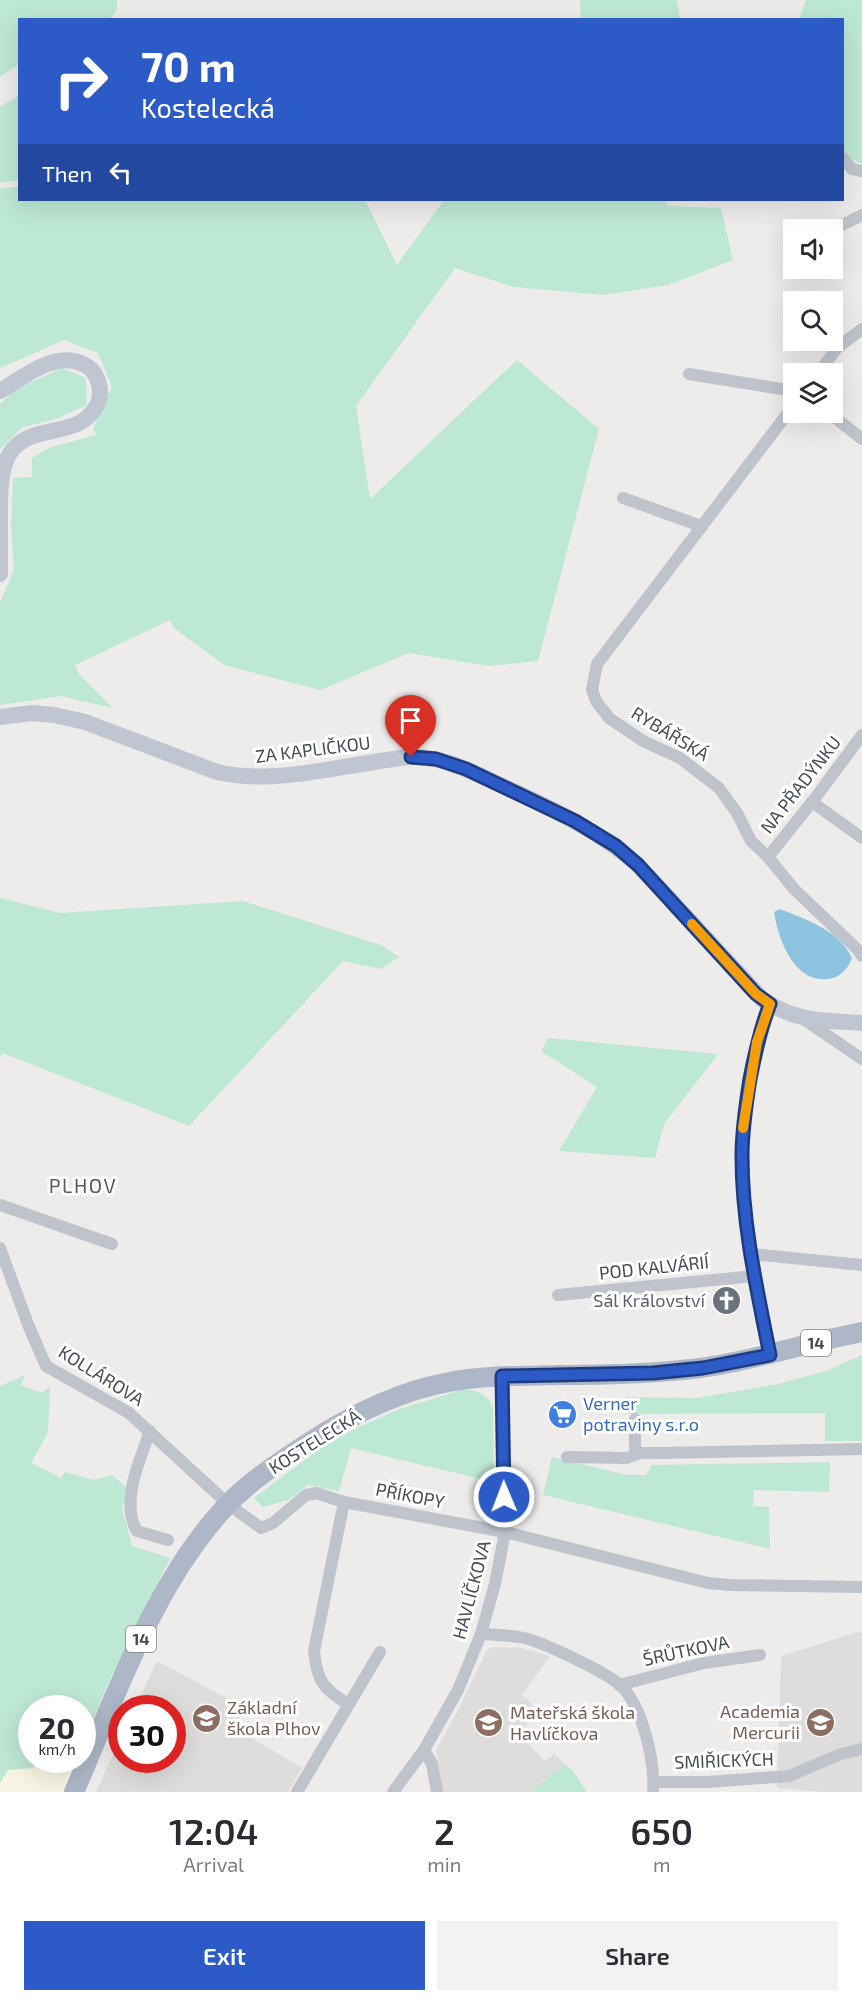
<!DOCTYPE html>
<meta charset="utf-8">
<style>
body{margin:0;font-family:"Exo 2",sans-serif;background:#f2f2f3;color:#2b2b33;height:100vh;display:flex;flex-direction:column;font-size:22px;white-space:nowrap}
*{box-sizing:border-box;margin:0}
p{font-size:20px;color:#7c7c81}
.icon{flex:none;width:33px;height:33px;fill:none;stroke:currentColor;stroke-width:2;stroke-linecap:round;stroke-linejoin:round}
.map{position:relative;height:1792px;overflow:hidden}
.side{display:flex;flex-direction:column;background:#fff;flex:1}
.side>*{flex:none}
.guide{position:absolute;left:18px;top:18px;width:826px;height:183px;border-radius:0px;box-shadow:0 6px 24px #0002;background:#2c5bc7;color:#fff;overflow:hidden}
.buttons{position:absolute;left:783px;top:219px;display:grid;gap:12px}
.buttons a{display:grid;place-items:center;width:60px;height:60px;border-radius:0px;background:#fff;box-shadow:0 6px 24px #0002;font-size:30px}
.speed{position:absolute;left:18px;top:1695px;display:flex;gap:12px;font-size:30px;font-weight:700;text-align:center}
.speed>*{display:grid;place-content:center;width:78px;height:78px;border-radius:50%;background:#fff;box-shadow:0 6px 24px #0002;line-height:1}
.speed small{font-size:15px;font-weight:400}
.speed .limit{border:9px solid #d22;background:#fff;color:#111}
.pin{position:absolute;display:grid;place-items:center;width:51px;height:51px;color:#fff;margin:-62px -26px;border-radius:50% 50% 50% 0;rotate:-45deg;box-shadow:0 0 6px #0007}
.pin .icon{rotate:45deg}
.me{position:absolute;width:66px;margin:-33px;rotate:359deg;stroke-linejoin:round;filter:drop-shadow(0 0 4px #0008)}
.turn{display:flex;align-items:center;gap:21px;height:126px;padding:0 24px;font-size:27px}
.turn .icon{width:78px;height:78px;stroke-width:2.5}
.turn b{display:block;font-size:42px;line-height:51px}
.then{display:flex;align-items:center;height:57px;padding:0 24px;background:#0003;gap:12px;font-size:22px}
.eta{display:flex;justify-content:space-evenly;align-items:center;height:102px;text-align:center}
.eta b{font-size:36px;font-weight:600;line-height:42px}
.primary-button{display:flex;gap:12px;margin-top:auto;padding:12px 24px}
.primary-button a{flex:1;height:69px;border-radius:0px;background:#2c5bc7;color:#fff;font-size:24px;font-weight:600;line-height:69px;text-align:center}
.primary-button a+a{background:#f2f2f3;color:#2b2b33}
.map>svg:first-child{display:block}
.commercial{fill:#f8f5e4}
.education{fill:#dfdddc}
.green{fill:#bde8d3}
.water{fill:#8ec4e0}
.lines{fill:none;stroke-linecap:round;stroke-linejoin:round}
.street{stroke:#bec3cc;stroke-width:12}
.secondary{stroke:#bfc6d2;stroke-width:16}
.primary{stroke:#adb7c7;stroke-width:20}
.route-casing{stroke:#1d3b81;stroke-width:15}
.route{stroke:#2c5bc7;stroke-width:10}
.slow{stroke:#f59e0b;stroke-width:10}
.labels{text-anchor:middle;stroke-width:6;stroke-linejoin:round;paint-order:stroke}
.shield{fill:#fff;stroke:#7e8289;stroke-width:1.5}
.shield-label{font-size:16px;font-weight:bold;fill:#464c56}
.street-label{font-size:18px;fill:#464c56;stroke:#fff}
.worship-label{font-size:18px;fill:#5b616d;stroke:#fff;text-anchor:end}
.shop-label{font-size:18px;fill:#366cbe;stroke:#fff;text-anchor:start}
.education-label{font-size:18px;fill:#785e54;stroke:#fff;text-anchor:start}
.neighbourhood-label{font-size:20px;letter-spacing:1.5px;fill:#595b5f;stroke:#fff}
</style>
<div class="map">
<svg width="862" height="1792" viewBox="0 0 862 1792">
<rect width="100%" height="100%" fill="#eeebeb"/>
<polygon class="commercial" points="44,1762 57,1769 76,1764 64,1792 0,1792 0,1783 8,1770 32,1768"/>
<g class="education">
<polygon points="862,1631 862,1792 824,1792 777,1788 781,1656"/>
<polygon points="493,1647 522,1648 550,1656 522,1695 538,1710 519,1735 545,1761 554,1754 565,1764 531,1792 442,1792 436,1750 457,1712 487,1650"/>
<polygon points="157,1661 245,1708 234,1727 302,1768 288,1792 96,1792 121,1737 122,1760 172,1760 172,1708 135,1708"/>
</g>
<g class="green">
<polygon points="0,0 117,0 117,9 110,19 20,20 19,64 0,77"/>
<polygon points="580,0 677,0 680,19 581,19"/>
<polygon points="806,0 862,0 862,164 845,156 843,153 843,20 799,20"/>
<polygon points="19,95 19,180 0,183 0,107"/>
<polygon points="19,186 20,200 365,200 397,265 444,200 666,200 667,206 721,208 733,260 668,285 603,295 514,287 455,268 356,406 370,499 517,360 599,429 538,661 489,666 409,653 320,690 224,665 174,628 170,620 75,665 79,674 113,708 60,696 0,705 0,603 14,569 11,527 13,478 32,477 32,458 51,447 96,435 93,428 112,387 98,353 64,340 0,368 0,189"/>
<polygon points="62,368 86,378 87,405 56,419 23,427 0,449 0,404 16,389"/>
<polygon points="0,898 60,913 243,901 381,945 399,957 381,969 343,961 189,1126 3,1053 0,1057"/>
<polygon points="548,1038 718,1054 664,1124 655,1158 559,1151 597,1087 541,1051"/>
<polygon points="862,1355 862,1441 825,1441 825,1413 625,1414 626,1397 696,1398 738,1391 778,1384 826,1371"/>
<polygon points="25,1375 21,1385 42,1393 50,1387 48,1432 31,1463 61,1478 65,1472 93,1480 112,1475 129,1490 122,1508 132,1546 170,1558 111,1677 83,1744 82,1708 32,1708 32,1760 67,1760 57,1769 44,1762 32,1768 8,1770 0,1783 0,1386"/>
<path d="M461,1390C477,1390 486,1392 493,1407L494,1482L351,1448L339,1491L308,1485L288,1500L263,1507L254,1498L334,1438L400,1409Z"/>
<polygon points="552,1457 627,1475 646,1475 652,1465 830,1462 829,1492 754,1490 753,1506 769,1507 770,1549 543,1495"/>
<polygon points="565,1764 573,1771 587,1792 531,1792"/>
</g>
<path class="water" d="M780,909C807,920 839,930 852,958C849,967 842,975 833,978C796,988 778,940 774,912Z"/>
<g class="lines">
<g class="street">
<polyline points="843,158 852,169 862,171"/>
<polyline points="825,230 842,225 862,215"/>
<polyline points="689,374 794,391"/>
<polyline points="818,374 837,348 862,329"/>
<polyline points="794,405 597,664 592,690 596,701 609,718 643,741 680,758 719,788 737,813 751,841 768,857 794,889 859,951 862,956"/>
<polyline points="828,412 862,439"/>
<polyline points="623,498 701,526"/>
<polyline points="812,802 862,838"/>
<polyline points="768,857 812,802 862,735"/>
<path d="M770,1004C760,1027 755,1050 751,1075C747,1101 742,1129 742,1156C742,1221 757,1292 770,1355"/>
<polyline points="805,1020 862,1059"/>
<polyline points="0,1205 112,1244"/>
<polyline points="0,1248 29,1327 46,1366 129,1413 228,1504 261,1528 273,1523 306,1495 316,1493 344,1502"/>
<polyline points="752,1254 862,1265"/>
<polyline points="558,1295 755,1276"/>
<polyline points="635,1419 635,1455"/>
<path d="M150,1431C140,1460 120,1502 137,1531L168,1540"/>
<polyline points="567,1457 627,1458 640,1453 659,1453 862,1449"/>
<path d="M481,1634C496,1635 513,1635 528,1639C546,1644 605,1672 619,1684C643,1705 655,1762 653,1792"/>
<polyline points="619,1685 704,1663 760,1655"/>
<path d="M348,1704C323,1689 317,1681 314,1651L344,1502L505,1532L708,1583L729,1585L862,1587"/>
<polyline points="424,1750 432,1764 437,1792"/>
<polyline points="654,1782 708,1782 789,1776 841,1754 862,1749"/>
<polyline points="297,1792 380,1652"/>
<polyline points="393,1792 424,1750 458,1690 481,1634 495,1584 505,1532 502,1376"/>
</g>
<g class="secondary">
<path d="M0,391C22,378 48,356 74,361C83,363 92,368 96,376C100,385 102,394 98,403C81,440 37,422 13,449C1,463 1,484 0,501"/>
<polyline points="0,504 0,574"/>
<path d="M0,717L32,713L54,715L85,722L217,772C271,784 326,769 380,761C390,760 401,757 411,757C445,756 476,774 505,787C553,809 599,831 638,865L763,1000C800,1023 821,1020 862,1023"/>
</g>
<path class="primary" d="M74,1792C117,1694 153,1584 227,1505C251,1480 282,1460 311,1441C353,1414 400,1391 449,1382C486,1375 523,1376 560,1375C607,1375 653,1374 700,1368C755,1361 807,1342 862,1332"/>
</g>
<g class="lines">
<defs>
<path id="route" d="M411,757L436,759L466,769L575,821L616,846L638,865L756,994L770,1004C760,1029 755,1053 750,1079C746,1104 742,1130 742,1156C742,1223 757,1290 770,1355L703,1368L653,1373L502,1376L504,1497"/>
</defs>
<use href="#route" class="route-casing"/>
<use href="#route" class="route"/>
<polyline class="slow" points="692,924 756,994 770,1004 757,1042 743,1128"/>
</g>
<defs>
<symbol id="church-disc" viewBox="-11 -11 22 22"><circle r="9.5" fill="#6b7280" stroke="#fff"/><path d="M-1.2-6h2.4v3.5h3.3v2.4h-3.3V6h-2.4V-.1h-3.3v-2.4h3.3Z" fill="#fff"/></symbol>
<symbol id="supermarket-disc" viewBox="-11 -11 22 22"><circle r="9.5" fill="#3f7fe0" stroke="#fff"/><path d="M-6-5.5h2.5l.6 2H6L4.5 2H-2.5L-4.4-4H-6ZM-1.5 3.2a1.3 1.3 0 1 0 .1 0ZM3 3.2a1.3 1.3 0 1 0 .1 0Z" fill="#fff"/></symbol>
<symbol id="school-disc" viewBox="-11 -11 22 22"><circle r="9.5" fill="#8d6e63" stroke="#fff"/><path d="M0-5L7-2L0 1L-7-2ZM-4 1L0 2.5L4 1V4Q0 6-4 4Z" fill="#fff"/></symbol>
<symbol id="university-disc" viewBox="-11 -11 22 22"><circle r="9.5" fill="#8d6e63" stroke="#fff"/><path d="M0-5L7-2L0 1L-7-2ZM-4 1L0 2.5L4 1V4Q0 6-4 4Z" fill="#fff"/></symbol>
</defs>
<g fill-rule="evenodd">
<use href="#church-disc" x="710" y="1284" width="33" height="33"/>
<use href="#supermarket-disc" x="546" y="1398" width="33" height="33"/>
<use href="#school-disc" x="190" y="1702" width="33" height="33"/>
<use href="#university-disc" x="804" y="1706" width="33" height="33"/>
<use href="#school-disc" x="472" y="1706" width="33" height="33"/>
</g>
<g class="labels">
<g class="shield">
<rect x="801" y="1330" width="30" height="26" rx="4.5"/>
<rect x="126" y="1626" width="30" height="26" rx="4.5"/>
</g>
<g class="shield-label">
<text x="816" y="1349">14</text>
<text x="141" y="1645">14</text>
</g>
<g class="street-label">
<text transform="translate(670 734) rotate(31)" y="6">RYBÁŘSKÁ</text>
<text transform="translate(313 750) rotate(-7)" y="6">ZA KAPLIČKOU</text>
<text transform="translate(801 785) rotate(-52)" y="6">NA PŘADÝNKU</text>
<text transform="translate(654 1268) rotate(-6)" y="6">POD KALVÁRIÍ</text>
<text transform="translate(101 1376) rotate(32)" y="6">KOLLÁROVA</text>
<text transform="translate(315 1442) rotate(-32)" y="6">KOSTELECKÁ</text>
<text transform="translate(410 1496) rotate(11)" y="6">PŘÍKOPY</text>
<text transform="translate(472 1590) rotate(-75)" y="6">HAVLÍČKOVA</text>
<text transform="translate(686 1651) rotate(-12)" y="6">ŠRŮTKOVA</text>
<text transform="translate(724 1761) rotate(-2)" y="6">SMIŘICKÝCH</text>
</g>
<g class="worship-label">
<text x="705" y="1307">Sál Království</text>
</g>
<g class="shop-label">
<text x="583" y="1410">Verner<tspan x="583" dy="21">potraviny s.r.o</tspan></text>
</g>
<g class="education-label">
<text x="227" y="1714">Základní<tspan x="227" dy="21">škola Plhov</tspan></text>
<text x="800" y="1718" text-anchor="end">Academia<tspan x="800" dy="21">Mercurii</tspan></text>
<text x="510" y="1719">Mateřská škola<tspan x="510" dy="21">Havlíčkova</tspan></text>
</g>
<g class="neighbourhood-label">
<text x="83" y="1193">PLHOV</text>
</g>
</g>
</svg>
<div class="buttons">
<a><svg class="icon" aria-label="sound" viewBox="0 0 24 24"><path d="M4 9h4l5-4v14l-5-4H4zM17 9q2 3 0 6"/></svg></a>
<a><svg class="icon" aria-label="search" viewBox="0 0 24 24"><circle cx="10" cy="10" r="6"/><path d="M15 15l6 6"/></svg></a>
<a><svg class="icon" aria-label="layers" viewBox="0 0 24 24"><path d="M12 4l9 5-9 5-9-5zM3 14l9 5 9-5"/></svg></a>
</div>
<div class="speed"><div>20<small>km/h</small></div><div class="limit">30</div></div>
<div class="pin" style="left:411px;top:757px;background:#d93025"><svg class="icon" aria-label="arrive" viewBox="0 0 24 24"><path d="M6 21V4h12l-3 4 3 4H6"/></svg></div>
<svg class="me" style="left:504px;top:1497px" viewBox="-20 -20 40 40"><circle r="17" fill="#2c5bc7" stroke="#fff" stroke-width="3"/><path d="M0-11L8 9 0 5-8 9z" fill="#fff"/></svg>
<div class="guide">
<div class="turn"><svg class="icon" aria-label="right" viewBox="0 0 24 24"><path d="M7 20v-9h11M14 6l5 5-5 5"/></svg><div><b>70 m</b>Kostelecká</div></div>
<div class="then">Then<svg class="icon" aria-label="left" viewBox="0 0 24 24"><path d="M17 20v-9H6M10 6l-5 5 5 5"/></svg></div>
</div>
</div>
<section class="side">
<div class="eta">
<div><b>12:04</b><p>Arrival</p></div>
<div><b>2</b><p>min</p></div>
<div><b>650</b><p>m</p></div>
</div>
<div class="primary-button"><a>Exit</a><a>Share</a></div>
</section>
